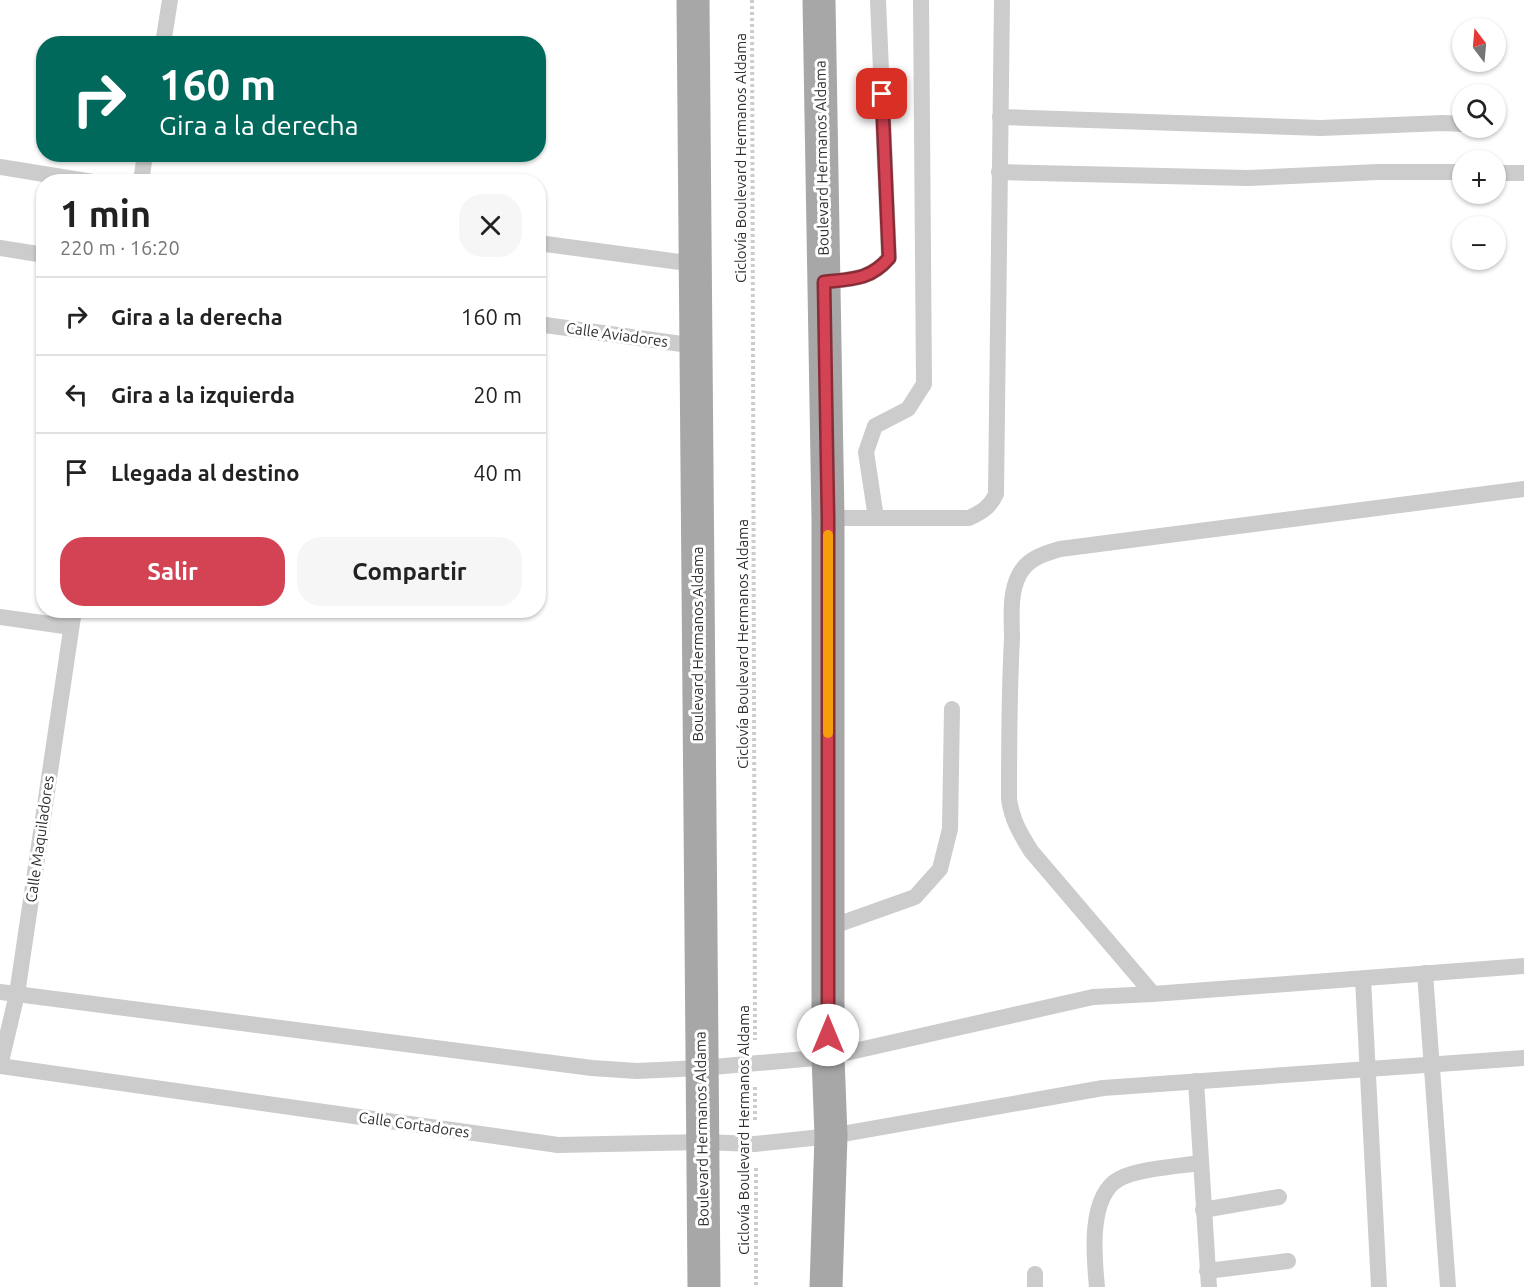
<!DOCTYPE html>
<html lang="es">
<meta charset="utf-8">
<style>
body{margin:0;font-family:Ubuntu,sans-serif;background:#f6f6f6;color:#222;height:100vh;display:flex;flex-direction:column;font-size:22px;white-space:nowrap}
*{box-sizing:border-box;margin:0}
p{font-size:20px;color:#767676}
.icon{flex:none;width:33px;height:33px;fill:none;stroke:currentColor;stroke-width:2;stroke-linecap:round;stroke-linejoin:round}
.map{position:relative;flex:1;overflow:hidden}
.side{position:absolute;left:36px;top:174px;width:510px;height:444px;display:flex;flex-direction:column;background:#fff;border-radius:24px;box-shadow:0 2px 4px #0004}
.side>*{flex:none}
.hud{position:absolute;left:36px;top:36px;width:510px;height:126px;border-radius:24px;box-shadow:0 2px 4px #0004;background:#00695c;color:#fff;overflow:hidden}
.needle{width:39px;rotate:344deg}
.fabs{position:absolute;left:1452px;top:18px;display:grid;gap:12px}
.fabs a{display:grid;place-items:center;width:54px;height:54px;border-radius:50%;background:#fff;box-shadow:0 2px 4px #0004;font-size:30px}
.pin{position:absolute;display:grid;place-items:center;width:51px;height:51px;color:#fff;margin:-26px;border-radius:12px;box-shadow:0 3px 9px #0006}
.me{position:absolute;width:66px;margin:-33px;rotate:0deg;stroke-linejoin:round;filter:drop-shadow(0 0 4px #0008)}
.turn{display:flex;align-items:center;gap:21px;height:126px;padding:0 24px;font-size:27px}
.turn .icon{width:78px;height:78px;stroke-width:2.5}
.turn b{display:block;font-size:42px;line-height:51px}
.round{display:grid;place-items:center;flex:none;width:63px;height:63px;border-radius:24px;background:#f6f6f6}
.summary{display:flex;align-items:center;justify-content:space-between;height:102px;padding:0 24px}
h1{font-size:36px;font-weight:600;line-height:45px}
.cta{display:flex;gap:12px;margin-top:auto;padding:12px 24px}
.cta a{flex:1;height:69px;border-radius:24px;background:#d44353;color:#fff;font-size:24px;font-weight:600;line-height:69px;text-align:center}
.cta a+a{background:#f6f6f6;color:#222}
ul{padding:0;list-style:none}
li{display:flex;align-items:center;gap:18px;height:78px;padding:0 24px;border-top:2px solid #e0e0e0}
li div{flex:1}
li b{display:block;font-size:22px}
li em{font-style:normal}
.map>svg:first-child{display:block}
.lines{fill:none;stroke-linecap:round;stroke-linejoin:round}
.path{stroke:#ccc;stroke-width:4;stroke-dasharray:3 3;stroke-linecap:butt}
.service{stroke:#ccc;stroke-width:16}
.primary{stroke:#a7a7a7;stroke-width:33}
.route-casing{stroke:#8a2c36;stroke-width:15}
.route{stroke:#d44353;stroke-width:10}
.slow{stroke:#f59e0b;stroke-width:10}
.labels{text-anchor:middle;stroke-width:6;stroke-linejoin:round;paint-order:stroke}
.street-label{font-size:15px;fill:#2f2f2f;stroke:#fff}
</style>
<div class="map">
<svg width="1524" height="1287" viewBox="0 0 1524 1287">
<rect width="100%" height="100%" fill="#fff"/>
<g class="lines">
<g class="path">
<polyline points="752,0 755,1040"/>
<polyline points="755,1087 755,1121"/>
<polyline points="756,1168 756,1287"/>
</g>
<g class="service">
<polyline points="163,44 170,0"/>
<polyline points="1000,117 1321,128 1443,123 1462,124"/>
<polyline points="0,167 93,182"/>
<polyline points="999,172 1248,178 1378,172 1462,172"/>
<polyline points="1496,173 1524,173"/>
<polyline points="141,182 145,154"/>
<polyline points="538,243 695,264"/>
<polyline points="0,248 44,255"/>
<path d="M824,282C852,279 870,280 889,258L878,0"/>
<polyline points="538,324 696,346"/>
<path d="M828,518H969C982,512 990,507 996,494L1002,0"/>
<polyline points="876,518 866,452 875,426 908,409 924,384 921,0"/>
<polyline points="0,617 71,627"/>
<polyline points="828,928 915,897 940,869 950,829 952,709"/>
<polyline points="1425,973 1448,1287"/>
<polyline points="1363,979 1379,1287"/>
<polyline points="0,992 592,1068 637,1071 701,1068 828,1057 1093,997 1153,994 1524,966"/>
<path d="M1153,994L1031,851C1020,833 1012,820 1009,799C1009,746 1009,692 1012,639C1012,619 1009,594 1019,575C1027,559 1043,554 1060,549L1524,489"/>
<polyline points="0,1066 558,1145 702,1142 755,1144 831,1136 1103,1088 1524,1058"/>
<polyline points="0,1066 17,994 74,610"/>
<polyline points="1196,1081 1209,1287"/>
<polyline points="1203,1210 1279,1197"/>
<polyline points="1207,1271 1288,1261"/>
<polyline points="1035,1274 1035,1287"/>
<path d="M1097,1287C1094,1257 1088,1196 1119,1179C1137,1169 1180,1166 1201,1163"/>
</g>
<g class="primary">
<polyline points="693,0 704,1287"/>
<polyline points="819,0 828,518 828,1057 831,1136 826,1287"/>
</g>
</g>
<g class="lines">
<defs>
<path id="route" d="M828,1035V518L824,282C852,279 870,280 889,258L882,94"/>
</defs>
<use href="#route" class="route-casing"/>
<use href="#route" class="route"/>
<polyline class="slow" points="828,535 828,733"/>
</g>
<g class="labels">
<g class="street-label">
<text transform="translate(741 158) rotate(-90)" y="5">Ciclovía Boulevard Hermanos Aldama</text>
<text transform="translate(822 158) rotate(-91)" y="5">Boulevard Hermanos Aldama</text>
<text transform="translate(617 335) rotate(8)" y="5">Calle Aviadores</text>
<text transform="translate(698 644) rotate(-90)" y="5">Boulevard Hermanos Aldama</text>
<text transform="translate(743 644) rotate(-90)" y="5">Ciclovía Boulevard Hermanos Aldama</text>
<text transform="translate(40 839) rotate(-82)" y="5">Calle Maquiladores</text>
<text transform="translate(414 1125) rotate(8)" y="5">Calle Cortadores</text>
<text transform="translate(702 1129) rotate(-91)" y="5">Boulevard Hermanos Aldama</text>
<text transform="translate(744 1130) rotate(-90)" y="5">Ciclovía Boulevard Hermanos Aldama</text>
</g>
</g>
</svg>
<div class="fabs">
<a><svg class="needle" viewBox="-14 -14 28 28"><path d="M0-13l5 13h-10z" fill="#e53935"/><path d="M0 13l5-13h-10z" fill="#767676"/></svg></a>
<a><svg class="icon" aria-label="search" viewBox="0 0 24 24"><circle cx="10" cy="10" r="6"/><path d="M15 15l6 6"/></svg></a>
<a>+</a>
<a>−</a>
</div>
<div class="pin" style="left:882px;top:94px;background:#d93025"><svg class="icon" aria-label="arrive" viewBox="0 0 24 24"><path d="M6 21V4h12l-3 4 3 4H6"/></svg></div>
<svg class="me" style="left:828px;top:1035px" viewBox="-20 -20 40 40"><circle r="19" fill="#fff"/><path d="M0-13L10 11 0 6-10 11z" fill="#d44353"/></svg>
<div class="hud">
<div class="turn"><svg class="icon" aria-label="right" viewBox="0 0 24 24"><path d="M7 20v-9h11M14 6l5 5-5 5"/></svg><div><b>160 m</b>Gira a la derecha</div></div>
</div>
<section class="side">
<div class="summary"><div><h1>1 min</h1><p>220 m · 16:20</p></div><a class="round"><svg class="icon" aria-label="close" viewBox="0 0 24 24"><path d="M6 6l12 12M18 6L6 18"/></svg></a></div>
<ul>
<li><svg class="icon" aria-label="right" viewBox="0 0 24 24"><path d="M7 20v-9h11M14 6l5 5-5 5"/></svg><div><b>Gira a la derecha</b></div><em>160 m</em></li>
<li><svg class="icon" aria-label="left" viewBox="0 0 24 24"><path d="M17 20v-9H6M10 6l-5 5 5 5"/></svg><div><b>Gira a la izquierda</b></div><em>20 m</em></li>
<li><svg class="icon" aria-label="arrive" viewBox="0 0 24 24"><path d="M6 21V4h12l-3 4 3 4H6"/></svg><div><b>Llegada al destino</b></div><em>40 m</em></li>
</ul>
<div class="cta"><a>Salir</a><a>Compartir</a></div>
</section>
</div>
